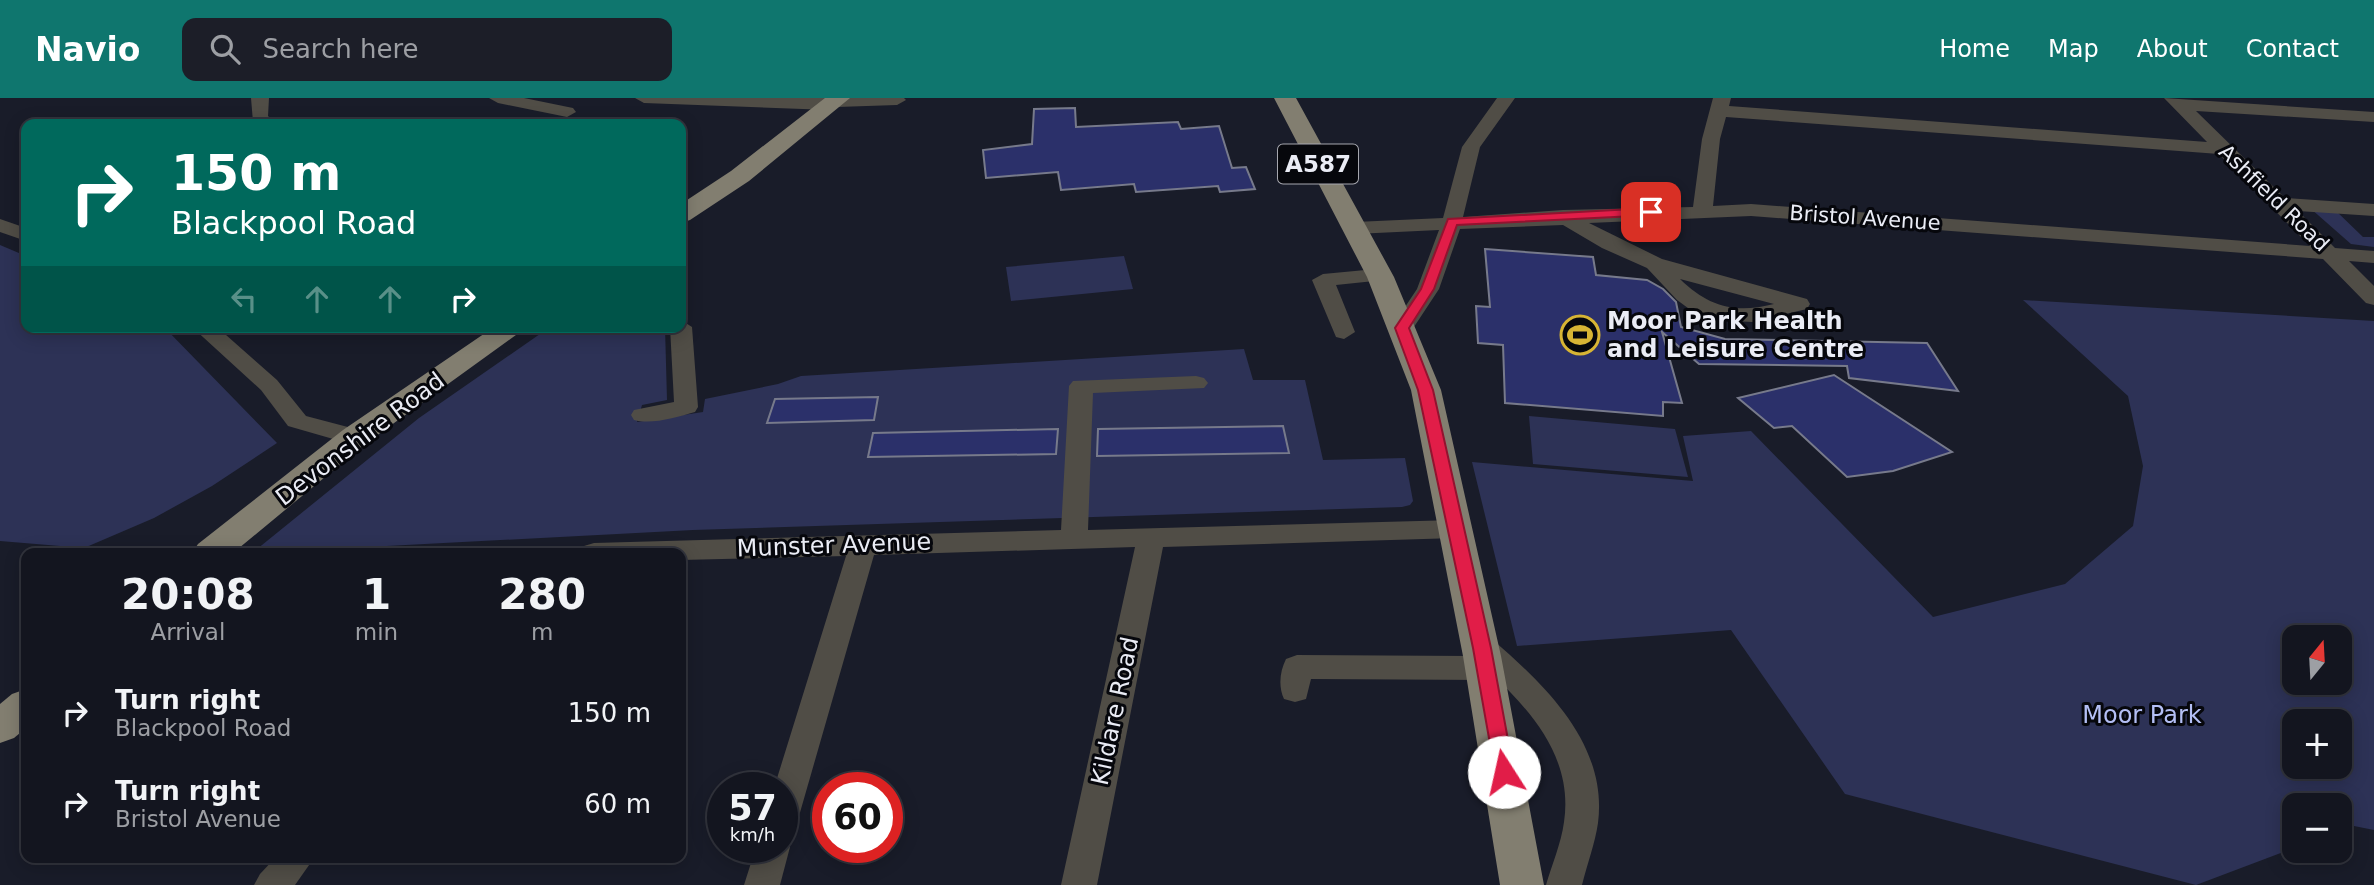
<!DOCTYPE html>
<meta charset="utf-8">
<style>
body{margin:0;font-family:"DejaVu Sans",sans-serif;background:#1c1e28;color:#f1f3f6;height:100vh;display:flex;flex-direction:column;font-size:26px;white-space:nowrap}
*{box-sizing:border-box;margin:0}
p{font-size:23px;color:#9d9fa4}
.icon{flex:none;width:38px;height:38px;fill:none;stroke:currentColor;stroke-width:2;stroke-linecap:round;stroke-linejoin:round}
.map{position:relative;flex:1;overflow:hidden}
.side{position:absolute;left:21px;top:450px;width:665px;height:315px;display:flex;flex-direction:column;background:#13151f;border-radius:14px;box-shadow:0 4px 18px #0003,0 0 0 2px #32343d}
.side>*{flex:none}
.banner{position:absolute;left:21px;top:21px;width:665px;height:214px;border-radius:14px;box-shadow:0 4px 18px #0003,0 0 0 2px #32343d;background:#00695c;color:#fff;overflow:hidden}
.needle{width:46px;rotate:18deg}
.fabs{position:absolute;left:2282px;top:527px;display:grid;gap:14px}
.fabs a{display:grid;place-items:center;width:70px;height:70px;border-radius:14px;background:#13151f;box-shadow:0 4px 18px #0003,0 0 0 2px #32343d;font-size:35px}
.speed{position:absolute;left:707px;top:674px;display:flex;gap:14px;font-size:35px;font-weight:700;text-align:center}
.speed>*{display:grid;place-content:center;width:91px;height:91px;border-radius:50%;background:#13151f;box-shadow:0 4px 18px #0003,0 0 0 2px #32343d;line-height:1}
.speed small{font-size:18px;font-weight:400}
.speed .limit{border:10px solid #d22;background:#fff;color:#111}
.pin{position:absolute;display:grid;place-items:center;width:60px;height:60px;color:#fff;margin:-30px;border-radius:14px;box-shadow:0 4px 10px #0006}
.me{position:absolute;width:77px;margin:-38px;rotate:350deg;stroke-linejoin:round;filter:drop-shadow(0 0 5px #0008)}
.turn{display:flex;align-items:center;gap:24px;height:147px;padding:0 35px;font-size:32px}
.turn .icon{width:91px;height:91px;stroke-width:2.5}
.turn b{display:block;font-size:49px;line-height:60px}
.lanes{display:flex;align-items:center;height:66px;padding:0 35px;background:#0003;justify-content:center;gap:35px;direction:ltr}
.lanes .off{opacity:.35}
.eta{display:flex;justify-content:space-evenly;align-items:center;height:119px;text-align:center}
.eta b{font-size:42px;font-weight:800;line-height:49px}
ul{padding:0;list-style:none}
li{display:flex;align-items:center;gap:21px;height:91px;padding:0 35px}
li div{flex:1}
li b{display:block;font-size:26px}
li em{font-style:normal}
header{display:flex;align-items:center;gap:42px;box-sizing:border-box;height:98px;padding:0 35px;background:#0f766e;color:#fff}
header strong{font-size:33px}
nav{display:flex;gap:38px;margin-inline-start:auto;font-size:24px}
.search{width:490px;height:63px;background:#1c1e28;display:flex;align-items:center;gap:18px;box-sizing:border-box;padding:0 24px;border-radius:14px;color:#9d9fa4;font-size:26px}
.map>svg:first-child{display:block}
.green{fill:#2d3256;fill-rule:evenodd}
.building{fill:#2b306a;stroke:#777a8b;stroke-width:2}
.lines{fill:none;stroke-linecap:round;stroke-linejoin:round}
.minor{fill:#504d46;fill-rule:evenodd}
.major{fill:#827e70;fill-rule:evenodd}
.route{fill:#e11d48;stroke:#92132f;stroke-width:2}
.labels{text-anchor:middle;stroke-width:6;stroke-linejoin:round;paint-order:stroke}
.far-street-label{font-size:21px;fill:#eaecf5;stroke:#06070c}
.shield{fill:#06070c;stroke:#a6a7af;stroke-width:2}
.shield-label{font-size:23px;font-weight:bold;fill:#eaecf5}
.poi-label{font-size:24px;font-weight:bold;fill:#eaecf5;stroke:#06070c;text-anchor:start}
.street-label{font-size:24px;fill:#eaecf5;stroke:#06070c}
.park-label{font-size:24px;fill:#b4bff5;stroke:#06070c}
</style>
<header>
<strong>Navio</strong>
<div class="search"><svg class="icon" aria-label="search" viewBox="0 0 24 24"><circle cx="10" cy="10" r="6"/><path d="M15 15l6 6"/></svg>Search here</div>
<nav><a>Home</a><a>Map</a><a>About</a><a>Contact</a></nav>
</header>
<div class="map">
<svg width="2374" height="787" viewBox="0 0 2374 787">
<rect width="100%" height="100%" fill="#191c29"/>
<g class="green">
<polygon points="2310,110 2335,112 2363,139 2374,139 2374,149 2351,146"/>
<polygon points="0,147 26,158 26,229 164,229 277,345 212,388 154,420 84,450 0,443"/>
<polygon points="1124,158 1133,191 1011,203 1006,169"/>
<path d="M2023,202L2374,223V732L2354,728L2340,733V707H2294V750L2196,787L1845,696L1731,532L1517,548L1472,364L1693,383L1683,338L1751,333L1933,519L2065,486L2133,428L2143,368L2128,298ZM2294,539H2340V584H2294ZM2294,623H2340V668H2294Z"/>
<polygon points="550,229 665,229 667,302 642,307 637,324 703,314 705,301 778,286 801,278 1244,251 1253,282 1305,282 1323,362 1405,360 1413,403 1410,407 1402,409 693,432 252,455 419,320"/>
<polygon points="1529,318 1675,331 1688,379 1533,366"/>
</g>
<g class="building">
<polygon points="1075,10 1076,29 1178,24 1181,31 1219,28 1232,70 1246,69 1255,91 1220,94 1218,88 1136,94 1134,86 1061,92 1058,74 986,80 983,52 1032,46 1034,11"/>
<polygon points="1485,151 1593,159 1596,177 1647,182 1663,191 1676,204 1681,229 1725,241 1927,245 1958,293 1849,280 1847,268 1699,266 1662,234 1682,305 1663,304 1663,318 1505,305 1503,247 1478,245 1476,208 1490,209"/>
<polygon points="1834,277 1952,354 1893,373 1847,379 1792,328 1774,330 1738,300"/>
<polygon points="878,299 874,322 767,325 775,301"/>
<polygon points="1283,328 1289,355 1097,358 1098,331"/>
<polygon points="1058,331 1056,356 868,359 873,335"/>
</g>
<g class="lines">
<g class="minor">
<polygon points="251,0 269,0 268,18 276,26 253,24"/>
<polygon points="489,0 524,0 573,10 576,14 567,19 498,5"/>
<polygon points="635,0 904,0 906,2 897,7 837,9 830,12 644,5"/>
<path d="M1497,0H1515L1480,49L1463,119L1563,112L1693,109L1702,41L1713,0H1731L1729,8L2207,44L2164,0L2374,14V24L2196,13L2285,100L2374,106V118L2298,113L2335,150L2374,153V165L2349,163L2374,188V207L2366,205L2323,161L1751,118L1589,125L1662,161L1807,201L1810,206L1807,211L1752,224L1716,222L1692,213L1677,202L1647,170L1602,150L1563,127L1460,131L1439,191L1410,235H1394L1391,230L1417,191L1439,132L1355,136L1345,130L1355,124L1443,120L1462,49ZM1726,19L2219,56L2310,148L1751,106L1713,108L1720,41ZM1680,181L1774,206C1735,216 1709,209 1680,181Z"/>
<polygon points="0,121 26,130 26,143 0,134"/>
<polygon points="1376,171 1387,177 1384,182 1336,187 1355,234 1344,241 1336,239 1312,182 1323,176"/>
<path d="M681,222L692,229L698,309L695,314C677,319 652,327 634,322L631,317L634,312L674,304L670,229H681Z"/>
<polygon points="192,229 217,229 277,282 306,318 363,333 367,339 363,345 354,347 288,328 261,292"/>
<polygon points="1196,278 1204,280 1208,285 1204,290 1093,295 1088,432 1456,422 1466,424 1470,431 1466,438 1456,440 1163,449 1097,787 1061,787 1135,449 874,457 799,718 794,728 782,732 782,690 774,690 846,458 681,462 681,455 580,455 584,448 594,445 1061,432 1069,288 1073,283"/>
<path d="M1482,539L1493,542C1546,588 1608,647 1598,725C1595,746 1587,766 1582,787H1546C1552,766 1561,746 1564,724C1573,664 1536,618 1495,579L1486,582L1311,581L1306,601L1295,604L1284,601C1278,588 1280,573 1286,561L1297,557L1472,558L1467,550L1471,542Z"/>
<polygon points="782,737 790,749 780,787 744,787 756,749 782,749"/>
<polygon points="275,760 314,760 295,787 254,787 260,776"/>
</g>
<g class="major">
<polygon points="825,0 850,0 749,83 690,122 681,125 681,106 731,73"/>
<polygon points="1274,0 1296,0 1394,179 1441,292 1501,558 1544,787 1500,787 1463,558 1411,292 1367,179"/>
<polygon points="494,229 527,229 365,346 233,455 192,455 198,446 343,332"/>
<polygon points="26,591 26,630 14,640 0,645 0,606 12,596"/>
</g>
</g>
<polygon class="route" points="1651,110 1657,114 1655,117 1457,127 1434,191 1409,230 1433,292 1491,550 1514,674 1511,680 1497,680 1495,674 1473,550 1418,292 1395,230 1421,191 1448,121"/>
<defs>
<symbol id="stadium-ring" viewBox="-11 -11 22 22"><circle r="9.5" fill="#06070c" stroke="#d7b434" stroke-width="1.5"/><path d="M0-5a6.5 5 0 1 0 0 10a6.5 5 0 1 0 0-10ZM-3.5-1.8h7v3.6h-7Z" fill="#d7b434"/></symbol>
</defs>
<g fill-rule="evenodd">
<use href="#stadium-ring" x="1558" y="215" width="44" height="44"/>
</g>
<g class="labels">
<g class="far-street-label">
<text transform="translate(2274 100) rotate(44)" y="7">Ashfield Road</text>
<text transform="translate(1865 120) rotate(4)" y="7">Bristol Avenue</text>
</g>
<rect class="shield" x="1278" y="46.5" width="80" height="39" rx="5"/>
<g class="shield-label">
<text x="1318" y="74">A587</text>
</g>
<g class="poi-label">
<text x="1607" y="231">Moor Park Health<tspan x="1607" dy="28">and Leisure Centre</tspan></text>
</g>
<g class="street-label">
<text transform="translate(360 341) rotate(-37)" y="8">Devonshire Road</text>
<text transform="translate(834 447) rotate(-2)" y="8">Munster Avenue</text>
<text transform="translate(1115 613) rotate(-78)" y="8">Kildare Road</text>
</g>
<g class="park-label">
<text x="2142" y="625">Moor Park</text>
</g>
</g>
</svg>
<div class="fabs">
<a><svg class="needle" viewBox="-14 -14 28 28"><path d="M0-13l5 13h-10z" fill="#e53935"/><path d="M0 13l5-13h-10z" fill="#9d9fa4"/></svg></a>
<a>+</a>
<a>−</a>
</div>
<div class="speed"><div>57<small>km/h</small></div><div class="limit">60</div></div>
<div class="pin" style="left:1651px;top:114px;background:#d93025"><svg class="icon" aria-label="arrive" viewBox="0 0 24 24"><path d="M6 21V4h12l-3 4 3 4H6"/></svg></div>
<svg class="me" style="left:1504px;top:674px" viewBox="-20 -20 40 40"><circle r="19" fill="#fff"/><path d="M0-13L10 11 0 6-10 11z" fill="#e11d48"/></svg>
<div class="banner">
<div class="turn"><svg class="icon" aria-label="right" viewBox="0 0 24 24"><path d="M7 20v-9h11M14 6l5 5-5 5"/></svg><div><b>150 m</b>Blackpool Road</div></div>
<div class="lanes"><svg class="icon off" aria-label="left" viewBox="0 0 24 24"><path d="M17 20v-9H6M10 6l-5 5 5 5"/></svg><svg class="icon off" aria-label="ahead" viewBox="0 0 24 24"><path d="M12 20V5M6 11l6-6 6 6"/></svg><svg class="icon off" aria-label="ahead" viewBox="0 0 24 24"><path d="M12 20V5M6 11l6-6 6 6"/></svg><svg class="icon" aria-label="right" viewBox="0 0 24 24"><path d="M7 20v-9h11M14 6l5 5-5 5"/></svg></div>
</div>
<section class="side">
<div class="eta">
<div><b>20:08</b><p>Arrival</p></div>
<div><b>1</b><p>min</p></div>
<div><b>280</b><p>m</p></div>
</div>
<ul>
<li><svg class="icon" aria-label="right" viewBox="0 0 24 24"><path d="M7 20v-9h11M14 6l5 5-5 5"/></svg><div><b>Turn right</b><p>Blackpool Road</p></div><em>150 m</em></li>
<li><svg class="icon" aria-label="right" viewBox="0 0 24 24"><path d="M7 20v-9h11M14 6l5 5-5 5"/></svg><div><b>Turn right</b><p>Bristol Avenue</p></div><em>60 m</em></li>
</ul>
</section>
</div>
